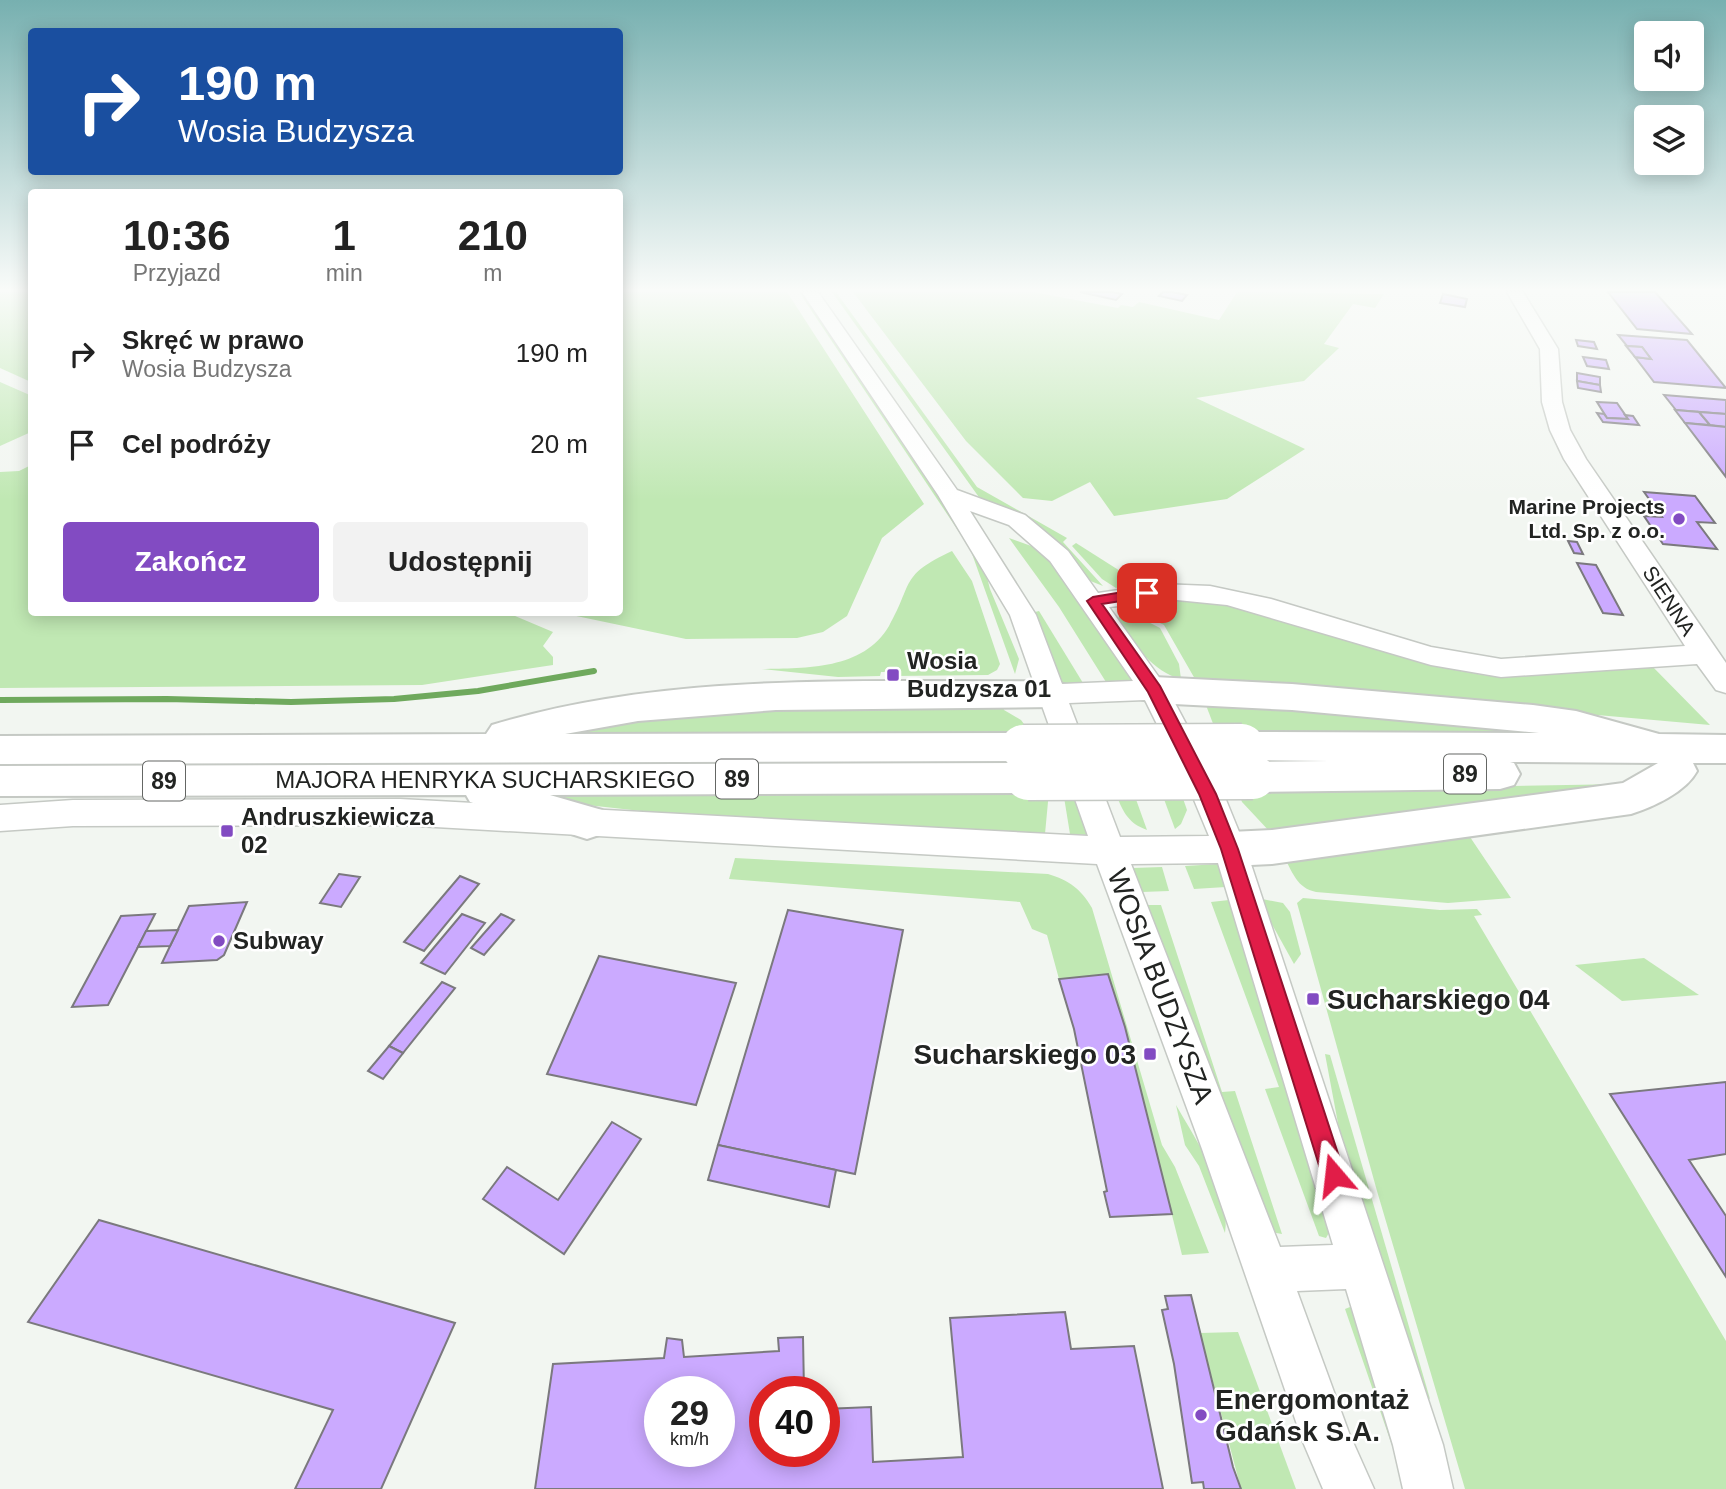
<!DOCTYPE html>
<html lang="pl">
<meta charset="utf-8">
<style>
body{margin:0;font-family:Helvetica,sans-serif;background:#f2f2f2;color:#222;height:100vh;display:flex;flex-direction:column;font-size:26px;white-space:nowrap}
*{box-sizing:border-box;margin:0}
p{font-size:23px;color:#767676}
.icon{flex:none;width:38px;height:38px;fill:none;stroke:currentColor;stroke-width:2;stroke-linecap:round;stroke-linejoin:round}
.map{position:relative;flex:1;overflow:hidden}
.side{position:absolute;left:28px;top:189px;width:595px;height:427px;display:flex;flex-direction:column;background:#fff;border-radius:7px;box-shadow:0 4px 18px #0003}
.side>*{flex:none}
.banner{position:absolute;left:28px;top:28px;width:595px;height:147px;border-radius:7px;box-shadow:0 4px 18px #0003;background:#1a4fa0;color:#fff;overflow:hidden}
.fabs{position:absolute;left:1634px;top:21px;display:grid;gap:14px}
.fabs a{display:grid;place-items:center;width:70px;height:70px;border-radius:7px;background:#fff;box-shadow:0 4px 18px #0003;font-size:35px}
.speed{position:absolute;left:644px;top:1376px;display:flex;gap:14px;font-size:35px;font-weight:700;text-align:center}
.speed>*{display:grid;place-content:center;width:91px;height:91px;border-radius:50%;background:#fff;box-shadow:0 4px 18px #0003;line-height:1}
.speed small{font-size:18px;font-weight:400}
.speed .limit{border:10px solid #d22;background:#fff;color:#111}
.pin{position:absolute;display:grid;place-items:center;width:60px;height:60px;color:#fff;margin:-30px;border-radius:14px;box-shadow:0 4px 10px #0006}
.me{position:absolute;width:77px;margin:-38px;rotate:343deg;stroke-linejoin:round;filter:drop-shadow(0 0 5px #0008)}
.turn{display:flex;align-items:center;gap:24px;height:147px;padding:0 35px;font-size:32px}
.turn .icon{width:91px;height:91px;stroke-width:2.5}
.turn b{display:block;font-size:49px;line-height:60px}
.eta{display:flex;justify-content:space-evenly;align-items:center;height:119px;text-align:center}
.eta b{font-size:42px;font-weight:600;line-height:49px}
.button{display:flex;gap:14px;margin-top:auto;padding:14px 35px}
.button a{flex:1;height:80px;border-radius:7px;background:#824bc2;color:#fff;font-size:28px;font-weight:600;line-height:80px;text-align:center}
.button a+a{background:#f2f2f2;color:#222}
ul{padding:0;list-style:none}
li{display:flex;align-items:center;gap:21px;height:91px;padding:0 35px}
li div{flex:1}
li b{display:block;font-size:26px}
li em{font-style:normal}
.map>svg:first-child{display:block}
.green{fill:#c0e8b3}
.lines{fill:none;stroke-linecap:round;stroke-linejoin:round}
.stream{stroke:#6fa95d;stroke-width:6}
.building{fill:#cbaaff;stroke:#7b797e;stroke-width:2;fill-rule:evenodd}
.minor-casing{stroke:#c5c9c4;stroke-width:3}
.highway-casing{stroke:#c5c9c4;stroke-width:4}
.minor{fill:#fff;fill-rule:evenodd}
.highway{fill:#fff;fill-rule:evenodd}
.highway-bridge-casing{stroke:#c5c9c4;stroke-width:47;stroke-linecap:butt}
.highway-bridge{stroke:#fff;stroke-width:44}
.route{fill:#e11d48;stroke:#92132f;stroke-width:2}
.poi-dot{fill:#824bc2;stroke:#fff;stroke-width:2.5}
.labels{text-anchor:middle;stroke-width:5;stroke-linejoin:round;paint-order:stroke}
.far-poi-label{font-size:21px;font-weight:bold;fill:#222422;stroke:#fff;text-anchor:end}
.far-street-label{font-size:21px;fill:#222422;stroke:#fff}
.shield{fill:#fff;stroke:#646664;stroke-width:2}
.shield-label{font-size:23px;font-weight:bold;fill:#222422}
.poi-label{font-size:24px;font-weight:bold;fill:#222422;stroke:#fff;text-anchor:start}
.street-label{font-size:24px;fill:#222422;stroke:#fff}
.near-street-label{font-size:28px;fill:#222422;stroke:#fff}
.near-poi-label{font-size:28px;font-weight:bold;fill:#222422;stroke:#fff;text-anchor:start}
</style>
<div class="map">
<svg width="1726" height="1489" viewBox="0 0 1726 1489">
<rect width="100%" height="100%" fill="#f2f6f1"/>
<g class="green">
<polygon points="0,292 31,292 31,382 0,368"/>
<polygon points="620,292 787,292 924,504 882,538 847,616 823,632 797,638 686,639 562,613 620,612"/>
<polygon points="799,292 803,292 960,527 959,532"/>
<polygon points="832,292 836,292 977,487 1067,538 1063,542 1103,586 1088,580 986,507"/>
<polygon points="853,292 1033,292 1118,308 1121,305 1133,307 1139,302 1219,320 1237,292 1384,294 1375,308 1353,304 1324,344 1339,348 1304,381 1196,398 1305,449 1227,499 1114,516 1090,482 1052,501 1023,498 966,441"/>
<polygon points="0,382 32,396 31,432 0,446"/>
<polygon points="31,465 32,612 508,613 553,632 543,646 553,657 553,665 422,685 0,688 0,472 19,471"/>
<polygon points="1009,538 1034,547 1049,558 1135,682 1106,682 1059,607"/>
<polygon points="1076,543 1128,576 1128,583 1116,588 1102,579 1072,546"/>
<path d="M952,551L972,581L1000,664L997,670L988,675L894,676V672H881L880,676L838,677L762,669C806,668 863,670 889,626C914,582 899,576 952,551Z"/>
<polygon points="971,551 983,562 990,589 1019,659 1015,674"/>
<polygon points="1155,600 1183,600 1242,607 1432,666 1489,676 1650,664 1710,725 1195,679 1164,625 1136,611 1130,603"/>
<path d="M1121,608L1160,628L1179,664L1181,679C1153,672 1133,644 1118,620Z"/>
<polygon points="1039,611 1083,683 1063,685 1035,612"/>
<polygon points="1204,700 1584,733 1217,734"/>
<polygon points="1002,703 1004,710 1021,720 1032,735 536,736 711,712"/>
<polygon points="1025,759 1026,766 196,770 201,760"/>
<polygon points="1624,784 1271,833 1242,802 1238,791"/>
<polygon points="1180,790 1187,810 1181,824 1175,829 1161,791"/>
<polygon points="1049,791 1045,834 677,815 578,804 517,792"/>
<polygon points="1063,791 1073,791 1089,835 1070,834"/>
<path d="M1115,791H1133L1147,830C1127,823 1122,810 1115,791Z"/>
<path d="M1470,837L1511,898L1448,903L1316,892C1297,888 1293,873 1284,857H1320Z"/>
<path d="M735,858L1048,874C1069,880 1081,889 1092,908L1162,1145L1175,1167L1209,1253L1182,1255L1125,1028L1108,974L1059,979L1047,935L1032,929L1020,902L729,879Z"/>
<polygon points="1218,864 1226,887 1194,889 1185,866"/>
<polygon points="1162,867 1169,891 1142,892 1133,868"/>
<polygon points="1303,898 1440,910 1477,909 1482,915 1474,916 1726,1341 1726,1489 1465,1489 1377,1191 1297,903"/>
<polygon points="1262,899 1283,903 1290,912 1301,954 1294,964 1269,919"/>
<polygon points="1229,900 1330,1231 1326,1238 1319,1236 1265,1089 1279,1087 1211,902"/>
<polygon points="1147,905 1161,905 1222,1092 1235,1091 1282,1234 1271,1232"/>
<polygon points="1644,958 1699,995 1622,1001 1575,965"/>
<polygon points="1325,1054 1330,1055 1430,1399 1426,1397 1340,1134"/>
<path d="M1176,1105C1195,1138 1232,1194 1225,1233L1199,1166L1185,1145Z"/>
<polygon points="1350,1307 1353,1308 1407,1489 1345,1309"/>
<polygon points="1238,1332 1296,1489 1241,1489 1200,1333"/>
</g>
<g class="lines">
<polyline class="stream" points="0,700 167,699 291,702 394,699 478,691 594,671"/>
</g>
<g class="building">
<polygon points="1080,292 1113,292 1122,294 1116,300"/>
<polygon points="1163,292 1172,292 1187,295 1182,301 1159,296"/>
<polygon points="1608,292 1655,292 1692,334 1637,329"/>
<polygon points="1443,294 1467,299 1465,307 1440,303"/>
<polygon points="1618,335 1687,340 1726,388 1654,382 1635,357 1651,359 1642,347 1627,346"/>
<polygon points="1576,340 1594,342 1597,349 1578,346"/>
<polygon points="1626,346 1642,347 1651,359 1635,357"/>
<polygon points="1583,357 1606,360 1609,369 1587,366"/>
<polygon points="1577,373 1600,377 1600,385 1577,381"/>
<polygon points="1577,381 1600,385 1601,392 1578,388"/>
<polygon points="1664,395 1726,400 1726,414 1676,410"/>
<polygon points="1597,402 1617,403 1628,419 1607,418"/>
<polygon points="1675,410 1699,412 1710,425 1685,423"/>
<polygon points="1699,412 1726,414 1726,427 1710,425"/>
<polygon points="1597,413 1604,414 1607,418 1628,419 1625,415 1633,416 1639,425 1603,422"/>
<polygon points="1685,423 1726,427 1726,477"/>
<polygon points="1644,492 1695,496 1715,523 1697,522 1717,549 1663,544 1644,516 1662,517"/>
<polygon points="1568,541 1577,542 1583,554 1574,553"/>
<polygon points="1577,563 1596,565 1623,615 1603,613"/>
<polygon points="339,874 360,877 341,907 320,903"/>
<polygon points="460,876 479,884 424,951 404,942"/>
<polygon points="247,902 224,955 217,960 162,963 189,906"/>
<polygon points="788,910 903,930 855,1174 718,1145"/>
<polygon points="155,914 108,1005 72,1007 121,916"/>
<polygon points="462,914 485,923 445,974 421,963"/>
<polygon points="501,914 514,920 484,955 471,948"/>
<polygon points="178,930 170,946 138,947 146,931"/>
<polygon points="599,956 736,983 696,1105 547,1074"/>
<polygon points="1108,974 1125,1027 1172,1214 1110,1217 1104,1192 1107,1191 1074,1029 1059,979"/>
<polygon points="442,982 455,988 403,1053 389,1046"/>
<polygon points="389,1046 403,1053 383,1079 368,1071"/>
<polygon points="1726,1082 1726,1154 1689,1160 1726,1216 1726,1277 1610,1094"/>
<polygon points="612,1122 641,1139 564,1254 483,1199 507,1167 558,1200"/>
<polygon points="718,1145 836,1170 829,1207 708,1180"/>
<polygon points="99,1220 455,1323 381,1489 295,1489 333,1410 28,1322"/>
<polygon points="1191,1295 1233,1467 1241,1489 1204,1489 1203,1482 1192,1483 1174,1364 1162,1310 1168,1309 1165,1296"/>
<path d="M1065,1312L1071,1349L1134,1346L1163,1489H535L553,1364L664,1358L667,1338L682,1340L684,1357L779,1351L778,1338L803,1337L804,1391H765V1451H824V1409L871,1407L873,1462L963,1457L950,1318ZM660,1391H719V1451H660Z"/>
</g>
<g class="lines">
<defs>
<path id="minor" d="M802,292H818L957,490L1025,515L1068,551L1098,593L1160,584L1210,586L1271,599L1431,647L1501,659L1685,646L1564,459L1550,430L1542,402L1540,349L1507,292H1523L1558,349L1562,402L1570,430L1586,459L1726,663V693L1716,690L1697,664L1501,677L1431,665L1227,605L1177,600L1109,607L1168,690L1224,795L1246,849L1443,1445L1453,1489H1403L1393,1445L1346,1289L1297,1291L1349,1433L1374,1489H1323L1303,1442L1202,1149L1097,864L400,825L73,826L0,831V805L73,800L400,799L1088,836L1010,615L938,495ZM970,511L1009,525L1050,561L1133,681L1062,684L1036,615ZM1145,700L1192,795L1209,836L1120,837L1069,703ZM1218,863L1333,1245L1280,1247L1131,864Z"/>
<g id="highway">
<path d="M1154,677L1292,684L1533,705L1576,711L1659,734L1726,735V763H1693L1697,771C1686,792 1653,807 1631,814L1272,864L1230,866L1215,861L1209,849L1215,837L1230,832L1272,830L1623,783L1658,763L1510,762L1514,763L1520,774L1514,785L1500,789L1253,792L1239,788L1233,777L1239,766L1253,762L1329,761L1242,760L1228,756L1223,746L1228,736L1242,732L1539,733L1292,710L1154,703L1141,699L1136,690L1141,681Z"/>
<path d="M1053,681L1066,685L1071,694L1066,703L1053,707L776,710L638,721L565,734L1023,733L1037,737L1042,747L1037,757L1023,761L0,764V736L486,734L492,725C672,670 867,683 1053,681Z"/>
<polygon points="1028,763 1042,767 1048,778 1042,789 1028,793 550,795 602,810 608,822 602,834 587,839 470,802 466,795 0,796 0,766"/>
</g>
</defs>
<use href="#minor" class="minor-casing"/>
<use href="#highway" class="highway-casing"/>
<use href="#minor" class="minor"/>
<use href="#highway" class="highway"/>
<defs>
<g id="highway-bridge">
<polyline points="1023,747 1242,746"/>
<polyline points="1028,778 1253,777"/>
</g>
</defs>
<use href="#highway-bridge" class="highway-bridge-casing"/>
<use href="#highway-bridge" class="highway-bridge"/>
</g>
<linearGradient id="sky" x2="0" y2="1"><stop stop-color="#77b0b0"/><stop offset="0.58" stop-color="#f9fbf9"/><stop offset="1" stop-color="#f9fbf9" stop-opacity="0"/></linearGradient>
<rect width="1726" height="500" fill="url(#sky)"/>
<polygon class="route" points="1147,588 1154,593 1152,596 1102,604 1160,686 1216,794 1238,849 1345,1175 1342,1183 1334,1187 1326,1183 1322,1175 1221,849 1199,794 1148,692 1087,601 1093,597"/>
<g class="poi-dot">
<circle cx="1679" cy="519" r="7"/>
<rect x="886" y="668" width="14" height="14" rx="3.5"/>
<rect x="220" y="824" width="14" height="14" rx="3.5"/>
<circle cx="219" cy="941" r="7"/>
<rect x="1306" y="992" width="14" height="14" rx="3.5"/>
<rect x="1143" y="1047" width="14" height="14" rx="3.5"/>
<circle cx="1201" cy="1415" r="7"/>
</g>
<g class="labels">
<g class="far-poi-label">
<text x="1665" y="514">Marine Projects<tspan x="1665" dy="24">Ltd. Sp. z o.o.</tspan></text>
</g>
<g class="far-street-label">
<text transform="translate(1669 601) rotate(57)" y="7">SIENNA</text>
</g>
<g class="shield">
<rect x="1444" y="754.5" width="42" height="39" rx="5"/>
<rect x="716" y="759.5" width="42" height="39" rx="5"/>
<rect x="143" y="761.5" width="42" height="39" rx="5"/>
</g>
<g class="shield-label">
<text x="1465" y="782">89</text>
<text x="737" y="787">89</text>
<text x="164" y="789">89</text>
</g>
<g class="poi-label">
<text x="907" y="669">Wosia<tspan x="907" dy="28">Budzysza 01</tspan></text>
<text x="241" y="825">Andruszkiewicza<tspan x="241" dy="28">02</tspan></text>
<text x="233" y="949">Subway</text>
</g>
<g class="street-label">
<text x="485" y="788">MAJORA HENRYKA SUCHARSKIEGO</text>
</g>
<g class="near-street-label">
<text transform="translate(1161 986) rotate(69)" y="10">WOSIA BUDZYSZA</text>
</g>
<g class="near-poi-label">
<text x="1327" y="1009">Sucharskiego 04</text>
<text x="1136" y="1064" text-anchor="end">Sucharskiego 03</text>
<text x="1215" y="1409">Energomontaż<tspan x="1215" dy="32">Gdańsk S.A.</tspan></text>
</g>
</g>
</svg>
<div class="fabs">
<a><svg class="icon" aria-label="sound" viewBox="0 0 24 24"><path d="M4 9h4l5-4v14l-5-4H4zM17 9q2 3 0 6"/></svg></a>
<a><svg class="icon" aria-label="layers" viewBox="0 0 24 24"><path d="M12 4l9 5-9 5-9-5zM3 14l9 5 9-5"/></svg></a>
</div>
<div class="speed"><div>29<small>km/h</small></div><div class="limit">40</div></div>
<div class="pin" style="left:1147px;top:593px;background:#d93025"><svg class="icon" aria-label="arrive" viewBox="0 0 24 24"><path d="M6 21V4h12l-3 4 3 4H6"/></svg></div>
<svg class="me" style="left:1334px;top:1175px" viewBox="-20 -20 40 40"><path d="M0-17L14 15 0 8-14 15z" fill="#e11d48" stroke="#fff" stroke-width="4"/></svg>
<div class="banner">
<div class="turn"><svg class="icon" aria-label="right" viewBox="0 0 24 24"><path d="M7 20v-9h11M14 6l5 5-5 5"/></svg><div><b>190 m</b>Wosia Budzysza</div></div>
</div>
<section class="side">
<div class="eta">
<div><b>10:36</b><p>Przyjazd</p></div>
<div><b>1</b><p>min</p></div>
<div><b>210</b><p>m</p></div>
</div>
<ul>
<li><svg class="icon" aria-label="right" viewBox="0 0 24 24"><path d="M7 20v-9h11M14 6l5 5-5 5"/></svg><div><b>Skręć w prawo</b><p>Wosia Budzysza</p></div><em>190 m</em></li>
<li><svg class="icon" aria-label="arrive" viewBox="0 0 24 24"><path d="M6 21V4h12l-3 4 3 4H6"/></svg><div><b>Cel podróży</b></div><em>20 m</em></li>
</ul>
<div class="button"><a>Zakończ</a><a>Udostępnij</a></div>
</section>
</div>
